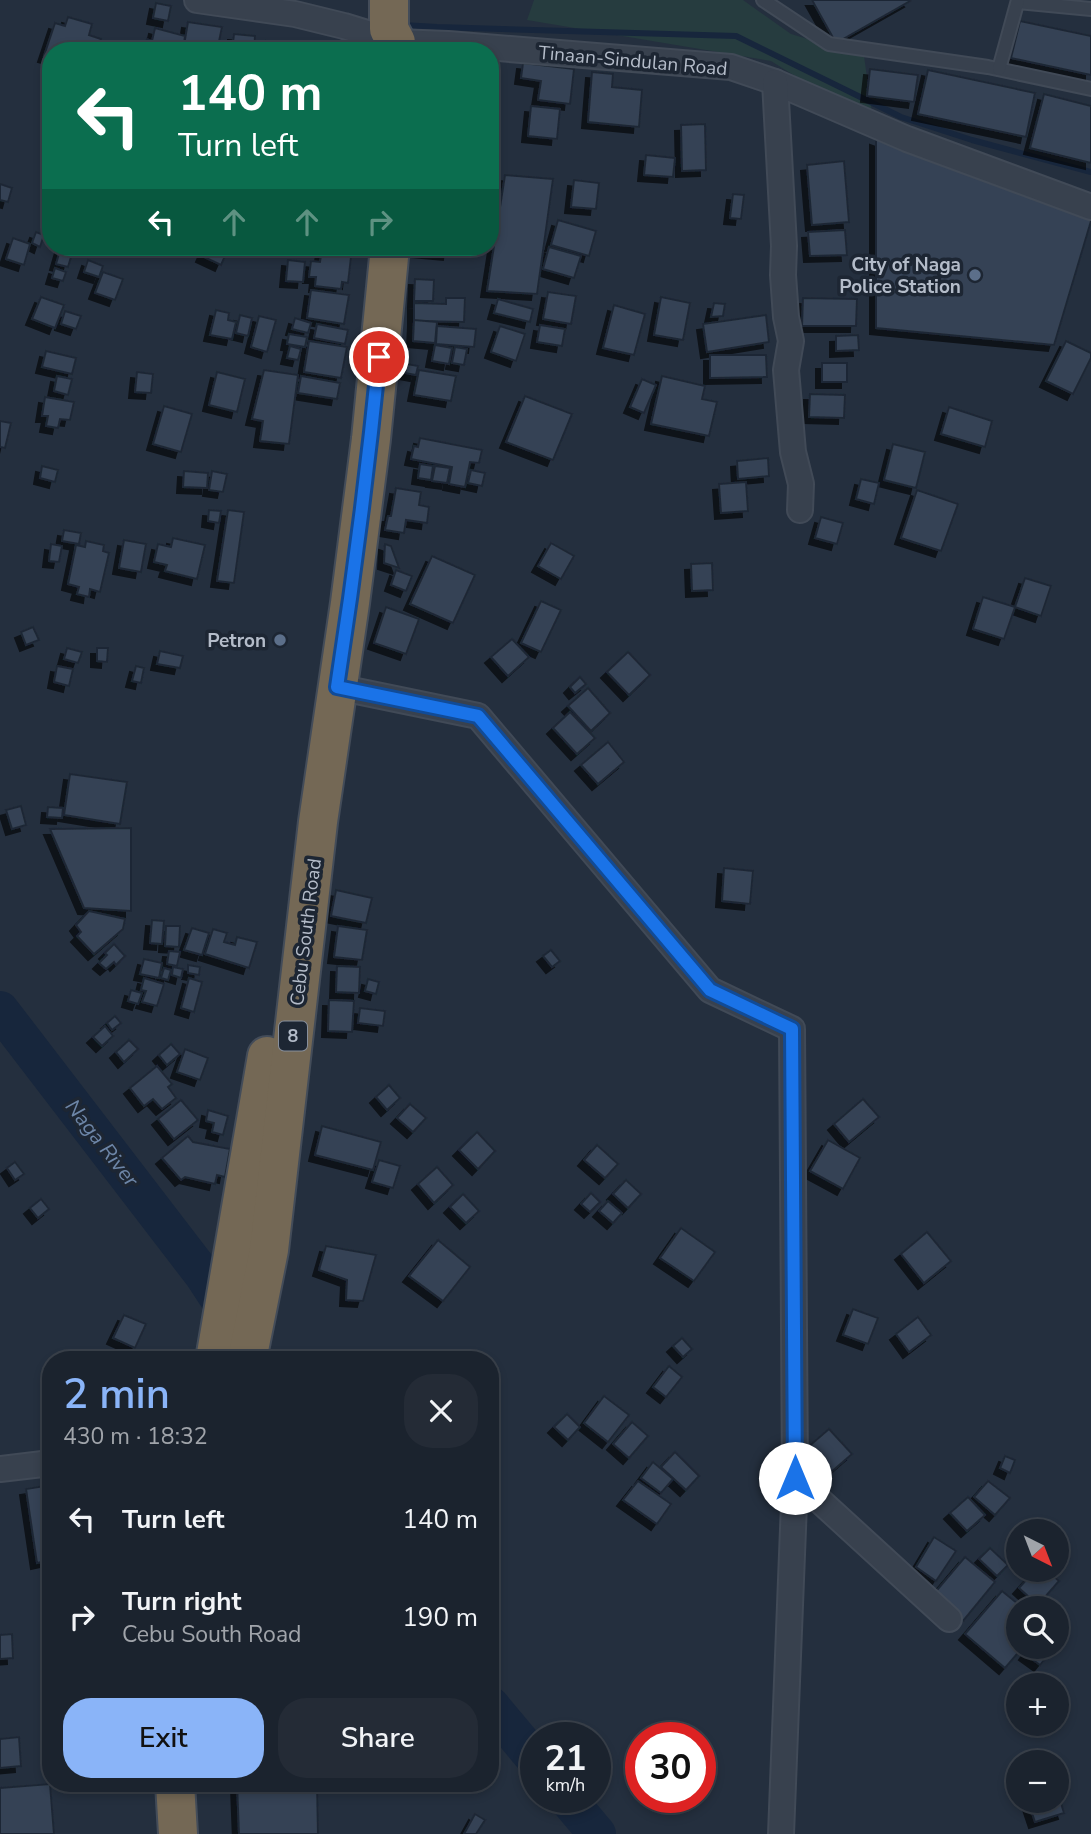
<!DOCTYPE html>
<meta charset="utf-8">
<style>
body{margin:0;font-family:"Nunito Sans",sans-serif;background:#242b36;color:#f1f3f6;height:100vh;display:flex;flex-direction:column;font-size:26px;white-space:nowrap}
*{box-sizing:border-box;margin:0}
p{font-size:23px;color:#a0a4aa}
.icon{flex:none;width:38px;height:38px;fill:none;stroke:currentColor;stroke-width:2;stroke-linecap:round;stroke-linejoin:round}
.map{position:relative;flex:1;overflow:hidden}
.sheet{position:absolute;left:42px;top:1351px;width:457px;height:441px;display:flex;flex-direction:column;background:#1b232e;border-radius:28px;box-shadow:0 4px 10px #0003,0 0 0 2px #39404a}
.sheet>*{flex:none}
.banner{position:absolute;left:42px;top:42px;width:457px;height:214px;border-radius:28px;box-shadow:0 4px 10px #0003,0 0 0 2px #39404a;background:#0b6e4f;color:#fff;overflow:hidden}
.needle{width:46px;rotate:138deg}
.buttons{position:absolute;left:1006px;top:1519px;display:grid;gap:14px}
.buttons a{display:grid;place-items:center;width:63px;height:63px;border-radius:50%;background:#1b232e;box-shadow:0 4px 10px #0003,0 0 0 2px #39404a;font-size:35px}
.speed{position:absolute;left:520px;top:1722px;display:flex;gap:14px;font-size:35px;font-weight:700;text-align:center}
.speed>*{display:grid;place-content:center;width:91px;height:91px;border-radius:50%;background:#1b232e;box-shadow:0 4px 10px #0003,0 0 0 2px #39404a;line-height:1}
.speed small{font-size:18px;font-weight:400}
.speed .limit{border:10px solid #d22;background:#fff;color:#111}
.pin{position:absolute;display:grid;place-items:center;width:60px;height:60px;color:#fff;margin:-30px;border:4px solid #fff;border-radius:50%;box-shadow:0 2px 7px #0007}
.me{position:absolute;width:77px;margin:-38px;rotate:0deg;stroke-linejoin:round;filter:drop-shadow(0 0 5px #0008)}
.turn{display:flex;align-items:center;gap:24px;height:147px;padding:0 21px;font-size:32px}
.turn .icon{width:91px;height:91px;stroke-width:2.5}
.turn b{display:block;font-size:49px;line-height:60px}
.lanes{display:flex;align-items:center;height:66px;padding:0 21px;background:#0003;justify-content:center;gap:35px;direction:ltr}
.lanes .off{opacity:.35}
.round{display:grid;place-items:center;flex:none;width:74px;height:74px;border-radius:28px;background:#242b36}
.head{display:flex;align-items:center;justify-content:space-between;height:119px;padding:0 21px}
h1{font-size:42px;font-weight:600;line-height:52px;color:#8ab4f8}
.cta{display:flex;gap:14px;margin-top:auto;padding:14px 21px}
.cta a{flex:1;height:80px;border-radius:28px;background:#8ab4f8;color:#111;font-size:28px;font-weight:600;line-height:80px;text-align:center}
.cta a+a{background:#242b36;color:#f1f3f6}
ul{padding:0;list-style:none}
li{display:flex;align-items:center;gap:21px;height:98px;padding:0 21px}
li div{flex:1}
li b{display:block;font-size:26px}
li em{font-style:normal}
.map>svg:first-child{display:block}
.green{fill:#263c3f}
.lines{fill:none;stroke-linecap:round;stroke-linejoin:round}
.stream{stroke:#17263c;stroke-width:6}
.river{stroke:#17263c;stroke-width:38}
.building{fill:#364354;stroke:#1f2835;stroke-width:2;filter:url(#shadow)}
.lane-casing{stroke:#414a57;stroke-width:16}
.street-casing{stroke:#414a57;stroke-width:28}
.highway-casing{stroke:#434c59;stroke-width:42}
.lane{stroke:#38414e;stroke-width:12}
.street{stroke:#38414e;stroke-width:24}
.highway{stroke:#746855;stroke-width:38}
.route-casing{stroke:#114b97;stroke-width:18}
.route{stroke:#1a73e8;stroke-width:12}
.service-dot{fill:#5c6f8a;stroke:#1d2633;stroke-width:2.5}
.labels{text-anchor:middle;stroke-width:7;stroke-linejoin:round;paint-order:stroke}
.shield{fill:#1d2633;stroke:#878f9c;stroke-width:2}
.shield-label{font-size:18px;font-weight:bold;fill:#b4bcc9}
.street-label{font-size:19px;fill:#b4bcc9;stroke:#1d2633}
.poi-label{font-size:19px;font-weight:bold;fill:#b4bcc9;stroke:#1d2633;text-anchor:end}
.water-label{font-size:21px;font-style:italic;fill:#6d86a8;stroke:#1d2633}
</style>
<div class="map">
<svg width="1091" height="1834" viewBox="0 0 1091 1834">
<defs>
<filter id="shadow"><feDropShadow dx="-6" dy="6" stdDeviation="0" flood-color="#0009"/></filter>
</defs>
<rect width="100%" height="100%" fill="#242f3e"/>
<polygon class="green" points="534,0 743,0 791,34 864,56 872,113 816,89 771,61 527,20"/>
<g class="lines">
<polyline class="stream" points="402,25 437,27 736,36 901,117 972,140 1091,172"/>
<g class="river">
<polyline points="0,1010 204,1276 236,1325"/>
<polyline points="490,1705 536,1760"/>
<polyline points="566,1797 597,1834"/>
</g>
</g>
<g class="building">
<polygon points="812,0 909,0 910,1 836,43"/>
<polygon points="156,3 171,6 168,21 153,18"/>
<polygon points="68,17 92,24 89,35 101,39 97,51 51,51 51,58 44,56 55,23 65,26"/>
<polygon points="1020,21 1091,36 1091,75 1011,58"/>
<polygon points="188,22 222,27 217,51 183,51"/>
<polygon points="155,28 185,36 183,51 144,51 147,39 152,41"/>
<polygon points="234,34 255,36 254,51 232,51"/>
<polygon points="266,41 292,45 291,51 264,51"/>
<polygon points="523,63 574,69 570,104 538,100 541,81 521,78"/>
<polygon points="870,69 918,75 914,102 867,96"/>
<polygon points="928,70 1035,93 1026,137 918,114"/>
<polygon points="592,72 613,74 612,87 642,90 639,127 588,122"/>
<polygon points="1044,94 1091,106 1091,163 1030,148"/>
<polygon points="531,106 560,109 557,139 528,136"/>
<polygon points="705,124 706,170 682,171 681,125"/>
<polygon points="876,139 1091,216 1091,221 1054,345 876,328"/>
<polygon points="646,155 675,158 673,177 644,175"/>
<polygon points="844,161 849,222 812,225 807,165"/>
<polygon points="505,175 553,179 537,294 487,291"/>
<polygon points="574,180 599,183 596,209 571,207"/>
<polygon points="0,184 12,188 8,202 0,200"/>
<polygon points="733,194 744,195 741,219 730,218"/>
<polygon points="558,220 596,231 589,256 551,245"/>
<polygon points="845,230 847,255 810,256 808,232"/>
<polygon points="36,232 44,235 40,247 32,243"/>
<polygon points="13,238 30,244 24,265 6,259"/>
<polygon points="61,247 74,247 68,267 56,264"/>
<polygon points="206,247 229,247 221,265 202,256"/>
<polygon points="419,247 450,247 449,254 418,251"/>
<polygon points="549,247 581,256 574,278 543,269"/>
<polygon points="322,249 342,251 341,256 351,257 348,283 342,282 341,289 315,286 316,277 309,277 311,261 320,262"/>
<polygon points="88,260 103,266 99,277 84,272"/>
<polygon points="288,260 305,262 303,282 286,281"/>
<polygon points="55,268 66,272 63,281 52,278"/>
<polygon points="103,272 123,279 115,300 95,293"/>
<polygon points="415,279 434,280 433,301 414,301"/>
<polygon points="311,290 349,295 344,324 307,318"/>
<polygon points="548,292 576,296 571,324 543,319"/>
<polygon points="41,297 64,305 55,328 32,319"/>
<polygon points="661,297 690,303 683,340 654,335"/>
<polygon points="446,298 465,298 464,322 414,321 414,303 446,304"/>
<polygon points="803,298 857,299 856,326 802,326"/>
<polygon points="498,299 533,309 530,322 494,313"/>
<polygon points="714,303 725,304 723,316 711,317"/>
<polygon points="614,305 645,314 634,355 603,348"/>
<polygon points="216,310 229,313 228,320 236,322 232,339 210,335"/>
<polygon points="65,311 81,316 76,329 61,324"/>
<polygon points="240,315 252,318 248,336 236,333"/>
<polygon points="766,315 769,342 707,352 703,324"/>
<polygon points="259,316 276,320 267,352 251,347"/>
<polygon points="295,318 311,323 308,333 292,329"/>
<polygon points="414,320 437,322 435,343 413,341"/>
<polygon points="317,324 348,330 345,344 314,338"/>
<polygon points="540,325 565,329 562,346 537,342"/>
<polygon points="437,326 476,329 474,347 436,344"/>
<polygon points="500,326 525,334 516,361 491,352"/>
<polygon points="289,334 307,337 305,347 287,344"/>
<polygon points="858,335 859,350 836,351 836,336"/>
<polygon points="309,341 347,347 341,378 304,372"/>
<polygon points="1066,341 1091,353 1091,358 1073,394 1046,381"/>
<polygon points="435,345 452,348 449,364 432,361"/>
<polygon points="290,346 301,349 298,360 287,358"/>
<polygon points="455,347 467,349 464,365 452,363"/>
<polygon points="46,351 76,358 72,374 42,367"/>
<polygon points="710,355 766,355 767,377 710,378"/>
<rect x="822" y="363" width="25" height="19"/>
<polygon points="407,364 418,366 416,375 405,373"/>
<polygon points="264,370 298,375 289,444 260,441 263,421 252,419"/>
<polygon points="419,370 456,376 451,401 414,395"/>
<polygon points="137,372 153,374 151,393 135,392"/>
<polygon points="217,372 245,379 237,412 209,405"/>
<polygon points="57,376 72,379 68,395 54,391"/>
<polygon points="301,376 340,383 337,399 298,393"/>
<polygon points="662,376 705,386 702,399 717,402 709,436 651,424"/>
<polygon points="642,379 656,385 644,413 630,407"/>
<polygon points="810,394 845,395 844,418 809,417"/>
<polygon points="525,396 572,414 553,460 506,442"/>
<polygon points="45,397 74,402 70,420 60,419 58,428 46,426 48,416 42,416"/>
<polygon points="164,406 192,414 181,452 153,444"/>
<polygon points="949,407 992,421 985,447 941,434"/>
<polygon points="0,421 11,423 5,448 0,447"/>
<polygon points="420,438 482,450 479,463 470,462 465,487 449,484 452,467 411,459 414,446 418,447"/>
<polygon points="893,444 925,452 916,488 884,480"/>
<polygon points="768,458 769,476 738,479 737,461"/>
<polygon points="420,464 433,466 431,480 418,478"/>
<polygon points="42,466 58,470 55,482 40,478"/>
<polygon points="435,466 450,468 447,483 432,481"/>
<polygon points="471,470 485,473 482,486 468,483"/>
<polygon points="184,471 208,473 207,488 183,487"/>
<polygon points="212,471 227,474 223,492 209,490"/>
<polygon points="861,479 879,483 874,504 856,499"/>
<polygon points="746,482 748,511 721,513 719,484"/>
<polygon points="396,488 421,492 419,505 429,507 427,523 406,520 404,533 385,530 388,516 391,516"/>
<polygon points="917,490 958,504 941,551 901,538"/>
<polygon points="209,510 221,511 219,523 208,521"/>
<polygon points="228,510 244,512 234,583 217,581"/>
<polygon points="821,517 843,523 837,544 815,538"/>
<polygon points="64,530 81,533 79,544 62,541"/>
<polygon points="173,538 205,545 197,579 165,571 167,565 154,562 158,544 171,547"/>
<polygon points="124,540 146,544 141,572 119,568"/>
<polygon points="86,541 104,545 103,551 109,553 100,592 90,589 89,597 77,594 79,587 68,584 76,545 85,547"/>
<polygon points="551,543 574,556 561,579 538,566"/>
<polygon points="51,544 62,546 59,562 49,561"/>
<polygon points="385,544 391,546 399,568 384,563"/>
<polygon points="432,556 475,575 453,623 410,604"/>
<polygon points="712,563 713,590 692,591 691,564"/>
<polygon points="396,570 412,576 406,591 391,585"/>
<polygon points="1025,578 1051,586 1041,616 1015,607"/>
<polygon points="983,597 1015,607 1004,639 973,629"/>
<polygon points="541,601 561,610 541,652 521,643"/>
<polygon points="386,607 419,619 406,654 374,643"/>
<polygon points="33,627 39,640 26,645 21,632"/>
<polygon points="512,639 529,657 508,676 491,657"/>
<polygon points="67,648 82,652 78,663 64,659"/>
<polygon points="97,648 108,648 107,662 97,661"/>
<polygon points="160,651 183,656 180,668 157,664"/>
<polygon points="628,652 650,675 629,695 607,672"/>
<polygon points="57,666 73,669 69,686 54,682"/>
<polygon points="136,666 144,668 141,683 132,681"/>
<polygon points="580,677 586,684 575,693 570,687"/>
<polygon points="588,688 610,713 591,731 568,706"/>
<polygon points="570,712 595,738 577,754 553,728"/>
<polygon points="608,742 624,762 598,784 581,765"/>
<polygon points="70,774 127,782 120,824 64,815"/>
<polygon points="21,806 26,825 12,829 6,810"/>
<polygon points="48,807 63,808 62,818 47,817"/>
<polygon points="131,828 131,911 84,908 50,829"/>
<polygon points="724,868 753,871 750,904 722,901"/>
<polygon points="336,890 372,898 366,923 331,916"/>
<polygon points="89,911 125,919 123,929 94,954 77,936 81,932 76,925"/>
<polygon points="152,920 164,921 162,944 150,943"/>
<polygon points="166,926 180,926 179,947 165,946"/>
<polygon points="338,926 367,930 362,960 334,957"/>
<polygon points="192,928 209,933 202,955 184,950"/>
<polygon points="213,929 227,933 224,942 235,945 237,937 257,942 249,968 205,954"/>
<polygon points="114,944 125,956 116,965 114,962 106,969 99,963 107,955 105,953"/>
<polygon points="551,950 560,961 552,967 543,956"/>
<polygon points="169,951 180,952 177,966 167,964"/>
<polygon points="144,959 162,963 159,978 140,974"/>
<polygon points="188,965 200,967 199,975 188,973"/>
<polygon points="337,966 360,967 359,993 336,992"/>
<polygon points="173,967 183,969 181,978 172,975"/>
<polygon points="164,968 171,970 168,980 161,978"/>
<polygon points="144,978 164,984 157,1006 142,1002 146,991 141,990"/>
<polygon points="189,978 202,982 194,1012 181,1008"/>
<polygon points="368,979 379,982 376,994 365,991"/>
<polygon points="131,990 142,993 138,1004 128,1001"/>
<polygon points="329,1000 354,1001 352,1032 328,1031"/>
<polygon points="360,1008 385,1011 383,1026 358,1023"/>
<polygon points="115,1016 121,1023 112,1030 107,1023"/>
<polygon points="105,1026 113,1036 102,1046 93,1037"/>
<polygon points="129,1040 138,1049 124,1062 116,1052"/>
<polygon points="171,1044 180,1054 167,1065 159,1055"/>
<polygon points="185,1049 208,1058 200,1080 177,1072"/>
<polygon points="157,1066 172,1084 168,1087 176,1098 162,1109 153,1099 144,1106 130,1088"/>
<polygon points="389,1085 400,1098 387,1110 376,1097"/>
<polygon points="863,1099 879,1117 849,1142 834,1124"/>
<polygon points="181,1100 198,1120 174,1139 158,1119"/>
<polygon points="410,1104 426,1118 413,1132 397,1118"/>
<polygon points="208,1110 228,1116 223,1135 212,1132 214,1123 206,1121"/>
<polygon points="322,1126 381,1142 373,1170 315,1155"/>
<polygon points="477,1132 495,1151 478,1169 459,1150"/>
<polygon points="188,1136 193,1142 230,1149 225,1177 217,1175 215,1184 185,1177 181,1180 162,1158"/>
<polygon points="828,1140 860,1158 843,1189 810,1171"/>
<polygon points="597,1145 618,1164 605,1178 584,1160"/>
<polygon points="379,1160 400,1166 393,1188 372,1182"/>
<polygon points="15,1162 24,1174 15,1180 7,1168"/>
<polygon points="437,1167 453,1185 434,1203 418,1184"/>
<polygon points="626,1180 641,1194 628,1208 613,1194"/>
<polygon points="591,1193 600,1202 590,1212 581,1204"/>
<polygon points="463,1194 479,1211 466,1223 450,1207"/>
<polygon points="41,1199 49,1209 38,1218 30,1208"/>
<polygon points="608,1201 622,1213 613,1223 599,1211"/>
<polygon points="681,1228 715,1252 694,1281 660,1258"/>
<polygon points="927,1232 951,1261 924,1283 901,1254"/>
<polygon points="438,1240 470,1267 443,1301 409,1276"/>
<polygon points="326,1246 376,1255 363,1301 346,1300 347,1280 319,1270"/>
<polygon points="853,1309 878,1318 868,1344 843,1335"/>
<polygon points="124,1315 146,1324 135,1348 113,1338"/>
<polygon points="918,1317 931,1335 909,1352 896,1334"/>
<polygon points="682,1338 692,1349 683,1357 673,1346"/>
<polygon points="669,1366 682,1377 666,1397 653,1387"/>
<polygon points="604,1396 629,1415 608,1442 584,1423"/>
<polygon points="567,1414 580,1427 568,1440 554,1427"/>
<polygon points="632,1422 648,1436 629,1458 613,1444"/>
<polygon points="829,1429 852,1454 830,1473 807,1448"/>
<polygon points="675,1452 699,1476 686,1490 661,1467"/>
<polygon points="1005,1456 1015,1460 1010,1473 1000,1468"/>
<polygon points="653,1462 673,1479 661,1493 641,1478"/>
<polygon points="638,1481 671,1504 657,1524 623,1500"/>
<polygon points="988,1481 1010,1498 995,1515 974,1497"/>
<polygon points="51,1485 51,1560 37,1563 26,1489"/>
<polygon points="968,1497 985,1515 967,1531 950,1513"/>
<polygon points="934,1537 956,1551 936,1581 916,1567"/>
<polygon points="990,1548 1008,1565 997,1576 979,1559"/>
<polygon points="965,1557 995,1582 963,1621 932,1596"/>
<polygon points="1035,1570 1046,1570 1059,1581 1038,1605 1019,1588"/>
<polygon points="1002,1591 1023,1608 1018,1608 1018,1647 1023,1647 1005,1668 965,1634"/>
<polygon points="490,1603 499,1612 490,1621"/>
<polygon points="12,1634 13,1658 0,1659 0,1635"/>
<polygon points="1030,1647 1048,1647 1052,1650 1040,1665 1025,1654"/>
<polygon points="19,1737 21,1766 0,1768 0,1739"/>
<polygon points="237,1783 317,1783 318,1834 239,1834"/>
<polygon points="50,1784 54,1834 0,1834 0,1788"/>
<polygon points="1057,1790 1064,1813 1035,1822 1028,1801 1057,1801"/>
<polygon points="475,1814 485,1820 476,1834 464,1834"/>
</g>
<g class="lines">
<defs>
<g id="lane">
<polyline points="763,0 829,44 988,67 1091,89"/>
<polyline points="1018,2 1091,9"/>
<polyline points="999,69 1018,0"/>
</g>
<g id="street">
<polyline points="197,0 295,14 344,26 396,42 448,44 731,67 775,82 907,139 1091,207"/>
<polyline points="775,82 784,246 783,275 786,317 791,341 786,370 793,452 801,484 800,510"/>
<polyline points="337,687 478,716 710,990 792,1029 795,1478 949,1619"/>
<polyline points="0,1469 51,1463"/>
<polyline points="781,1834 795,1478"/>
</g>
<g id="highway">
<polyline points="389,0 389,29 396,42 396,51"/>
<polyline points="215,1360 267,1056"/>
<polyline points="247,1360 269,1250 318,822 350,603 371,439 390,247"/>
<polyline points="175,1783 178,1834"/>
</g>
</defs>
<use href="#lane" class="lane-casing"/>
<use href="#street" class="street-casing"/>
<use href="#highway" class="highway-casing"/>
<use href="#lane" class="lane"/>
<use href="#street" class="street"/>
<use href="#highway" class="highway"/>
</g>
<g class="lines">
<defs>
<path id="route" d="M379,357C368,467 354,577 337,687L478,716L710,990L792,1029L795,1478"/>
</defs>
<use href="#route" class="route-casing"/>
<use href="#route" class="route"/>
</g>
<g class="service-dot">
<circle cx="975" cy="275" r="7"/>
<circle cx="280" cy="640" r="7"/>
</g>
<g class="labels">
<rect class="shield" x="279" y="1021.5" width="28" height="29" rx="5"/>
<g class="shield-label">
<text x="293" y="1042">8</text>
</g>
<g class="street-label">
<text transform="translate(633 60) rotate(5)" y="7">Tinaan-Sindulan Road</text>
<text transform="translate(305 932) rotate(-83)" y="7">Cebu South Road</text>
</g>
<g class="poi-label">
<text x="961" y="271">City of Naga<tspan x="961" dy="22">Police Station</tspan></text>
<text x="266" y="647">Petron</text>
</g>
<g class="water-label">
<text transform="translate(102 1143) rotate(52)" y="7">Naga River</text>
</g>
</g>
</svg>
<div class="buttons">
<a><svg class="needle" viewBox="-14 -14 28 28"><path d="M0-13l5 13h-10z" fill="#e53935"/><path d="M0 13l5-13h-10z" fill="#a0a4aa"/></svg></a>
<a><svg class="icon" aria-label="search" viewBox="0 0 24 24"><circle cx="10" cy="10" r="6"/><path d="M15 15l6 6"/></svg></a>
<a>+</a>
<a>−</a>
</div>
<div class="speed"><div>21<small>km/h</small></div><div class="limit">30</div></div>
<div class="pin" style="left:379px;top:357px;background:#d93025"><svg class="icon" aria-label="arrive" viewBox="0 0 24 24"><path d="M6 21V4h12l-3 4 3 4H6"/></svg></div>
<svg class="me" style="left:795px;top:1478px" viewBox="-20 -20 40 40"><circle r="19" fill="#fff"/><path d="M0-13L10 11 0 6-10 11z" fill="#1a73e8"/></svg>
<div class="banner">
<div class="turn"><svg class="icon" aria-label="left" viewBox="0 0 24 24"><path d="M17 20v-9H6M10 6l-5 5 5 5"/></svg><div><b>140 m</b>Turn left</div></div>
<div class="lanes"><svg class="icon" aria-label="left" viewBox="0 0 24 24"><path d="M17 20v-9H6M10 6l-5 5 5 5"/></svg><svg class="icon off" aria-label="ahead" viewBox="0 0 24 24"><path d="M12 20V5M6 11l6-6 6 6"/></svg><svg class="icon off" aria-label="ahead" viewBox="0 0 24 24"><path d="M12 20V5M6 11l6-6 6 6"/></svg><svg class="icon off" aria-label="right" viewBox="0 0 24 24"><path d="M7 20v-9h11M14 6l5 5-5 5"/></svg></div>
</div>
<section class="sheet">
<div class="head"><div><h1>2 min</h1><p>430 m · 18:32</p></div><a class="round"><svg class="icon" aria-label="close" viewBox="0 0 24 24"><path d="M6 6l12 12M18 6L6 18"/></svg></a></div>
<ul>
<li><svg class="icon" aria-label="left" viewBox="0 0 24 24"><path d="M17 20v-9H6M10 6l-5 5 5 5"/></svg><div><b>Turn left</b></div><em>140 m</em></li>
<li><svg class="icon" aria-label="right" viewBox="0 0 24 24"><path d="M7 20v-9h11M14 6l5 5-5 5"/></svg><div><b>Turn right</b><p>Cebu South Road</p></div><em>190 m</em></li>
</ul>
<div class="cta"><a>Exit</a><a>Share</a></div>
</section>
</div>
